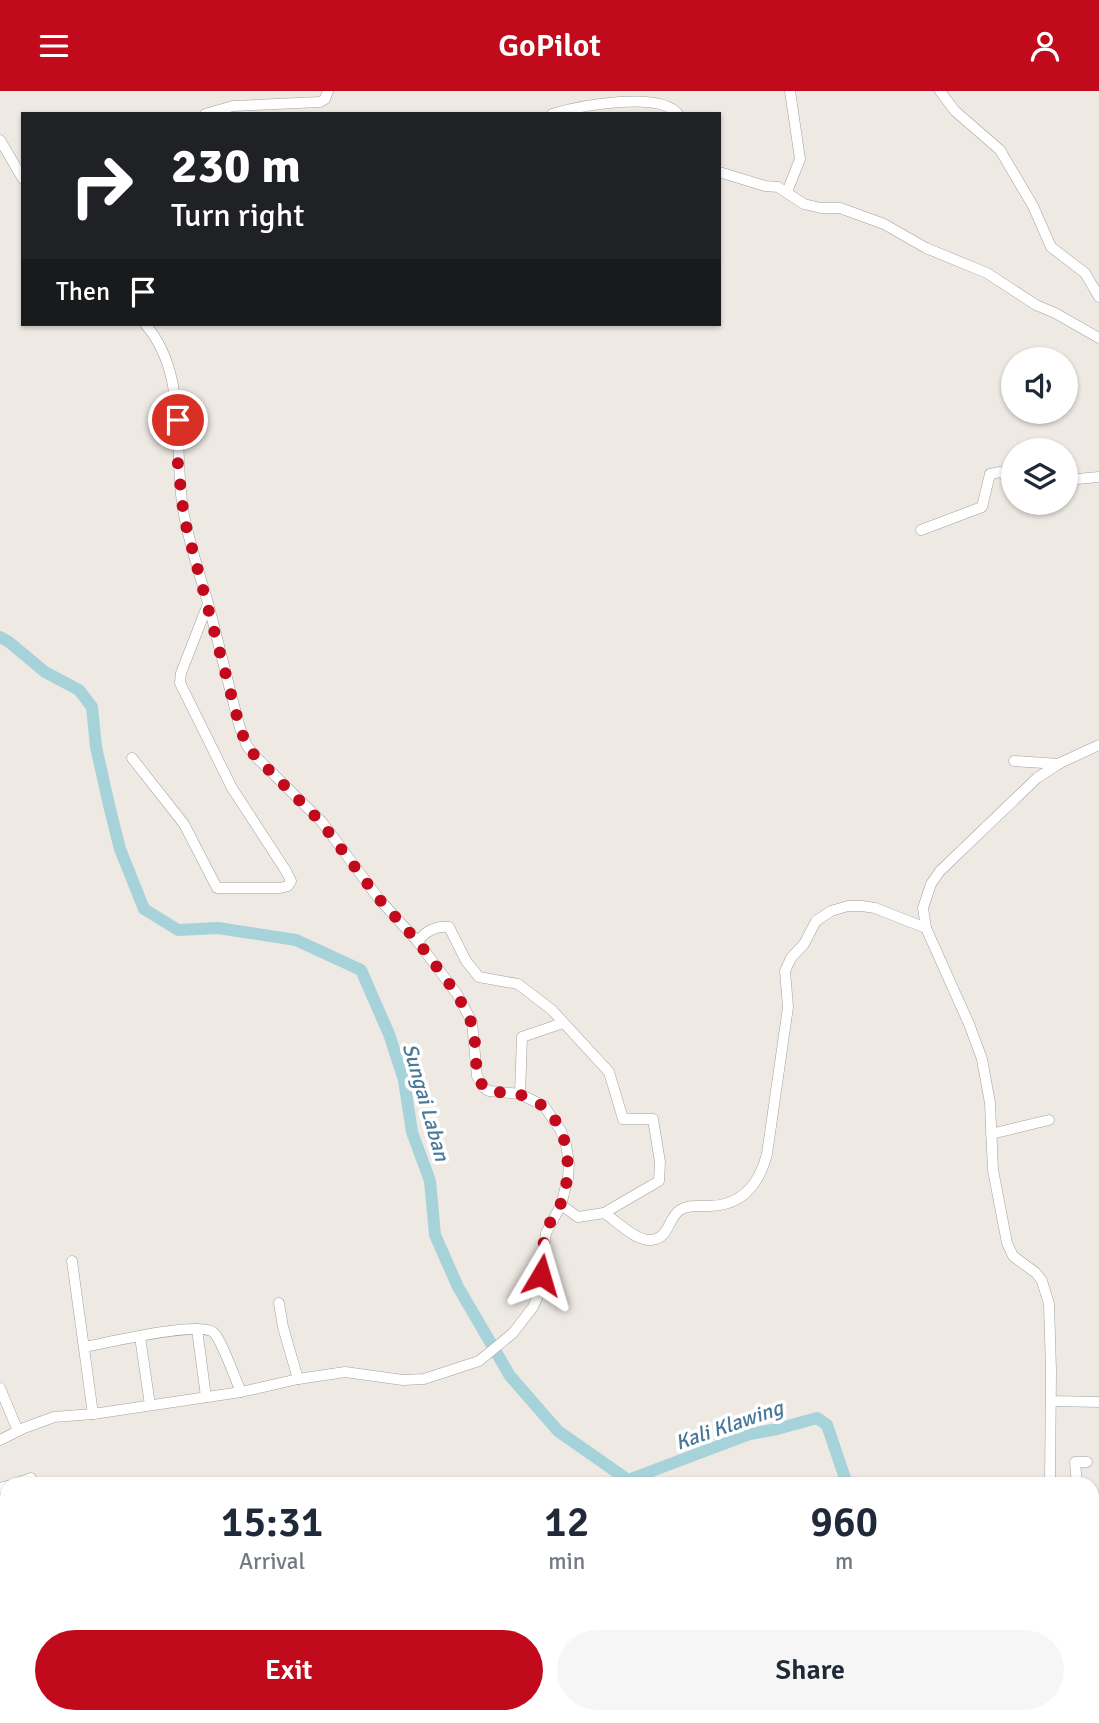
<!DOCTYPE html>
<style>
body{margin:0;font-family:Signika,sans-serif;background:#f6f6f7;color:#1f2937;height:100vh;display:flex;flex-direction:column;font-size:26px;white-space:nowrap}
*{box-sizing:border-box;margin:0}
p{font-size:23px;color:#747a83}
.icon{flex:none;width:38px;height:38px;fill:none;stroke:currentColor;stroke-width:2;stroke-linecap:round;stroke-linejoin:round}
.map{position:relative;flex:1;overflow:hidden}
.panel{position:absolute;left:0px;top:1386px;width:1099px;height:247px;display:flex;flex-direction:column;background:#fff;border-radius:21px 21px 0 0;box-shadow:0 2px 5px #0004}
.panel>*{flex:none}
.banner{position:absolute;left:21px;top:21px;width:700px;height:214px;border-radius:0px;box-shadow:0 2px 5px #0004;background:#202124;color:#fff;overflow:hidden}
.controls{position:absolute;left:1001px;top:256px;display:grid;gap:14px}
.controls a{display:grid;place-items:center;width:77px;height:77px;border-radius:50%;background:#fff;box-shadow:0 2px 5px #0004;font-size:35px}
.pin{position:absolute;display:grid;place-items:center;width:60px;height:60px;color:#fff;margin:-30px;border:4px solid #fff;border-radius:50%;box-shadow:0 2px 7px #0007}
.me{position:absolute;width:77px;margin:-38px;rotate:7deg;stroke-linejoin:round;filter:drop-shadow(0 0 5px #0008)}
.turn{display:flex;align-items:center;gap:24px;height:147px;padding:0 35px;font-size:32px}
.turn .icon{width:91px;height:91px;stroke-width:2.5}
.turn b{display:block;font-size:49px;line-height:60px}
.then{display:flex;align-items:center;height:66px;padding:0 35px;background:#0003;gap:14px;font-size:26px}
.eta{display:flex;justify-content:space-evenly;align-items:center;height:119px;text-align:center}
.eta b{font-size:42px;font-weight:600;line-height:49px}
.action{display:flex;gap:14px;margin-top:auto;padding:14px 35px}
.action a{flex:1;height:80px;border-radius:42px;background:#c10a1c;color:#fff;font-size:28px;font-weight:600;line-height:80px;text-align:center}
.action a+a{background:#f6f6f7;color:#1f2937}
header{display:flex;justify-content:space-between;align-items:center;height:91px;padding:0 35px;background:#c10a1c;color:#fff;font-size:32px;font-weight:600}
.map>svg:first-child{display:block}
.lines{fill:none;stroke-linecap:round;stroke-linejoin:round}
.river{stroke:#a6d3da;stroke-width:12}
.minor-casing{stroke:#a1a1a1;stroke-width:11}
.minor{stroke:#fff;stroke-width:10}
.route{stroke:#c10a1c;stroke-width:12;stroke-dasharray:0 21.6}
.labels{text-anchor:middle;stroke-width:7;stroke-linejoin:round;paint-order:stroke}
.water-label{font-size:21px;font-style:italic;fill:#487899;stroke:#fff}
</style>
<header><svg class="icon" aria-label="menu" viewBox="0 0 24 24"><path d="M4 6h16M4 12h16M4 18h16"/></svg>GoPilot<svg class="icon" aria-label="person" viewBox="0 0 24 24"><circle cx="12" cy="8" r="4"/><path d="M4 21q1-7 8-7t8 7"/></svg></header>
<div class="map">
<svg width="1099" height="1632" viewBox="0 0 1099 1632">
<rect width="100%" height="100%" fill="#eee9e3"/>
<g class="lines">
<g class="river">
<polyline points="0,546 9,551 45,581 79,599 92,616 96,656 109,714 120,758 144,818 178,839 218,837 296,849 361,879 389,943 404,989 412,1041 430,1090 435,1144 458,1196 510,1285 558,1340 628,1389"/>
<polyline points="624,1393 628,1389 750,1343 777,1338 817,1327 827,1334 847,1393"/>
<polyline points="1092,1601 1099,1601"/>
<polyline points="114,1632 124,1626"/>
</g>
<defs>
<g id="minor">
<polyline points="940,0 955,20 1000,59 1033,115 1051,156 1085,182 1099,206"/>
<polyline points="205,23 233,15 320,11 325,8 328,0"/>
<path d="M552,23C582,14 660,0 678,23"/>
<polyline points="0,49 23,88"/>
<polyline points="719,81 765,95 778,96 804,113 821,117 840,117 884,133 926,157 987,182 1036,214 1055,222 1099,247"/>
<polyline points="787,101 800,68 790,0"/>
<polyline points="1066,389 1099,386"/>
<polyline points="921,439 982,416 990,383 1000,381 1013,389"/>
<polyline points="132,667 184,733 217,797 280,797 288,795 291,790 286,780 232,697 180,592 181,582 208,513"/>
<polyline points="1014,670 1059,673"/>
<path d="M418,851C424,841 436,834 449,836L466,870L479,886L518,893L552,919L609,981L623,1028H653L660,1071L659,1090L604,1122"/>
<polyline points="520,1003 522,946 563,932"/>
<polyline points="991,1043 1049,1029"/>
<path d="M561,1114L578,1126L604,1122C617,1130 635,1150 651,1149C670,1147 667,1128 680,1119C688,1114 698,1115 706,1115C741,1116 759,1094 767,1063L788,916L785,880L791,867L804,853L816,830L831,820L848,815H862L875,817L926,837"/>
<polyline points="72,1170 93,1323"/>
<polyline points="279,1212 283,1236 298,1288"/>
<polyline points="197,1238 206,1306"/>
<polyline points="140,1246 150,1314"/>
<path d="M84,1256C107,1252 196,1230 213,1241C221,1247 236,1290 241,1301"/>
<polyline points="0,1297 18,1340"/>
<polyline points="1051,1310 1099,1311"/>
<path d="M0,1349L24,1337L54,1326L93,1323L241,1301L298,1288L345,1281L403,1289L424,1288L479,1270L513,1242L533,1216L538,1205L546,1142L561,1114L568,1087L569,1072L566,1054L561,1040L544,1015L520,1003L489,1000L484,997L477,985L472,931L457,903L418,851L379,808L322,731L256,666L247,655L240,637C229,596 219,554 208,512C200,485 191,457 185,429C171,366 191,285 145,233"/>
<polyline points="15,1393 31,1387"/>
<polyline points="1050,1393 1051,1279 1049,1213 1042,1190 1036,1182 1013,1165 1007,1152 993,1079 990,1012 982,968 969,933 926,837 923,817 931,793 940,780 1037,687 1060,672 1099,654"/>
<polyline points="1077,1393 1075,1371 1087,1371"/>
<polyline points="0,1397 7,1395"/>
<polyline points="1092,1416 1099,1416"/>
<polyline points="798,1626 818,1632"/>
<polyline points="900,1632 932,1626"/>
</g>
</defs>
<use href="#minor" class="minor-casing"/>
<use href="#minor" class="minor"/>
</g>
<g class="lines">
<path class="route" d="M178,329L177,364L184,427L240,637L247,655L256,666L321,731L379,808L418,851L457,903L474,937L477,985L484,997L489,1000C499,1002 511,1001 521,1004C567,1017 576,1073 561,1112C557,1122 549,1131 546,1141C542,1154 543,1171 541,1184"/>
</g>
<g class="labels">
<g class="water-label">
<text transform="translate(426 1011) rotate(74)" y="7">Sungai Laban</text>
<text transform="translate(729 1334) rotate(-19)" y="7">Kali Klawing</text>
</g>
</g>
</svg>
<div class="controls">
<a><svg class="icon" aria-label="sound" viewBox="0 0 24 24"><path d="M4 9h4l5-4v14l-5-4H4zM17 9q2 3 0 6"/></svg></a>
<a><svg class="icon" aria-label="layers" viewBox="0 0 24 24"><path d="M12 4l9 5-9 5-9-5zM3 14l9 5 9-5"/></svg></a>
</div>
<div class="pin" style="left:178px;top:329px;background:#d93025"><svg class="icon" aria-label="arrive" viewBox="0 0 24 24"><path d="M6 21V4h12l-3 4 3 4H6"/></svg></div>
<svg class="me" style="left:541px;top:1184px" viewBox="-20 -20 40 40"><path d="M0-17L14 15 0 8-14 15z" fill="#c10a1c" stroke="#fff" stroke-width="4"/></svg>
<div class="banner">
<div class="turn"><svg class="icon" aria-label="right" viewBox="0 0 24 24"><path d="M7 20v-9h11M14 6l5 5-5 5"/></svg><div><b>230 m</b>Turn right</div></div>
<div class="then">Then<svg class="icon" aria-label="arrive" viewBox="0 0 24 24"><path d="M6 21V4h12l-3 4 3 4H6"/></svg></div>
</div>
<section class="panel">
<div class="eta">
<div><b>15:31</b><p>Arrival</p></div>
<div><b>12</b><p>min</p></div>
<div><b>960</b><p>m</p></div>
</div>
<div class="action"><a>Exit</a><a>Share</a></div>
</section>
</div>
